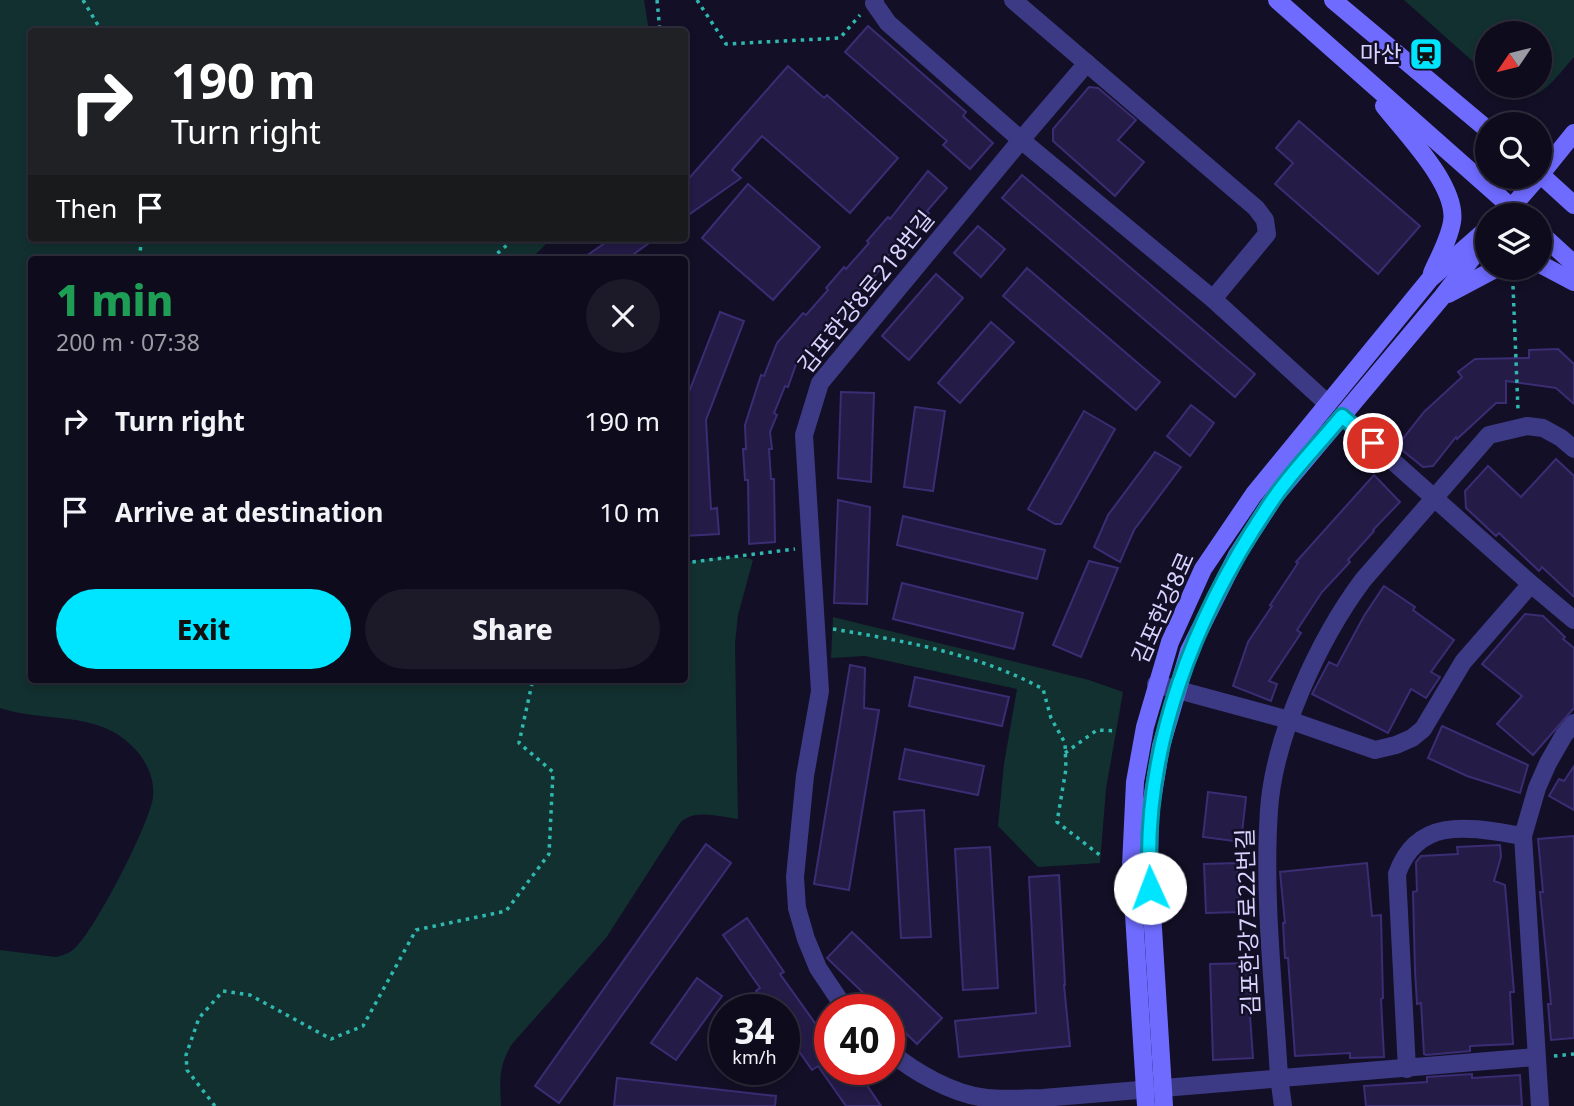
<!DOCTYPE html>
<meta charset="utf-8">
<style>
body{margin:0;font-family:"Noto Sans","Noto Sans KR",sans-serif;background:#1c1929;color:#f1f3f6;height:100vh;display:flex;flex-direction:column;font-size:26px;white-space:nowrap}
*{box-sizing:border-box;margin:0}
p{font-size:23px;color:#9b9ba3}
.icon{flex:none;width:38px;height:38px;fill:none;stroke:currentColor;stroke-width:2;stroke-linecap:round;stroke-linejoin:round}
.map{position:relative;flex:1;overflow:hidden}
.side{position:absolute;left:28px;top:256px;width:660px;height:427px;display:flex;flex-direction:column;background:#0e0b1c;border-radius:7px;box-shadow:0 4px 10px #0003,0 0 0 2px #2e2b3b}
.side>*{flex:none}
.guide{position:absolute;left:28px;top:28px;width:660px;height:214px;border-radius:7px;box-shadow:0 4px 10px #0003,0 0 0 2px #2e2b3b;background:#202124;color:#fff;overflow:hidden}
.needle{width:46px;rotate:235deg}
.controls{position:absolute;left:1475px;top:21px;display:grid;gap:14px}
.controls a{display:grid;place-items:center;width:77px;height:77px;border-radius:50%;background:#0e0b1c;box-shadow:0 4px 10px #0003,0 0 0 2px #2e2b3b;font-size:35px}
.speed{position:absolute;left:709px;top:994px;display:flex;gap:14px;font-size:35px;font-weight:700;text-align:center}
.speed>*{display:grid;place-content:center;width:91px;height:91px;border-radius:50%;background:#0e0b1c;box-shadow:0 4px 10px #0003,0 0 0 2px #2e2b3b;line-height:1}
.speed small{font-size:18px;font-weight:400}
.speed .limit{border:10px solid #d22;background:#fff;color:#111}
.pin{position:absolute;display:grid;place-items:center;width:60px;height:60px;color:#fff;margin:-30px;border:4px solid #fff;border-radius:50%;box-shadow:0 2px 7px #0007}
.me{position:absolute;width:77px;margin:-38px;rotate:358deg;stroke-linejoin:round;filter:drop-shadow(0 0 5px #0008)}
.turn{display:flex;align-items:center;gap:24px;height:147px;padding:0 28px;font-size:32px}
.turn .icon{width:91px;height:91px;stroke-width:2.5}
.turn b{display:block;font-size:49px;line-height:60px}
.then{display:flex;align-items:center;height:66px;padding:0 28px;background:#0003;gap:14px;font-size:26px}
.round{display:grid;place-items:center;flex:none;width:74px;height:74px;border-radius:37px;background:#1c1929}
.overview{display:flex;align-items:center;justify-content:space-between;height:119px;padding:0 28px}
h1{font-size:42px;font-weight:800;line-height:52px;color:#1e9e55}
.cta{display:flex;gap:14px;margin-top:auto;padding:14px 28px}
.cta a{flex:1;height:80px;border-radius:42px;background:#00e5ff;color:#111;font-size:28px;font-weight:800;line-height:80px;text-align:center}
.cta a+a{background:#1c1929;color:#f1f3f6}
ul{padding:0;list-style:none}
li{display:flex;align-items:center;gap:21px;height:91px;padding:0 28px}
li div{flex:1}
li b{display:block;font-size:26px}
li em{font-style:normal}
.map>svg:first-child{display:block}
.green{fill:#12302f}
.building{fill:#241b47;stroke:#3b2d73;stroke-width:2}
.lines{fill:none;stroke-linecap:round;stroke-linejoin:round}
.path{stroke:#2fb8b0;stroke-width:3.5;stroke-dasharray:3.5 5;stroke-linecap:butt}
.street{stroke:#3d3a85;stroke-width:18}
.secondary{stroke:#6f6bff;stroke-width:18}
.route-casing{stroke:#0095a6;stroke-width:18}
.route{stroke:#00e5ff;stroke-width:12}
.labels{text-anchor:middle;stroke-width:5;stroke-linejoin:round;paint-order:stroke}
.poi-label{font-size:23px;fill:#d9d4ff;stroke:#130f26;text-anchor:end}
.street-label{font-size:23px;fill:#d9d4ff;stroke:#130f26}
</style>
<div class="map">
<svg width="1574" height="1106" viewBox="0 0 1574 1106">
<rect width="100%" height="100%" fill="#130f26"/>
<g class="green">
<path d="M0,0H644L649,31L32,32V238H552L531,259H32V679H684V562C702,560 738,553 753,560L738,615L735,644L738,819C720,817 694,808 680,823L606,938L512,1044C498,1067 500,1080 501,1106H0V950L56,957C64,955 70,953 75,948C95,930 150,823 153,797C155,777 145,758 131,745C98,711 40,722 0,708Z"/>
<path d="M1404,0H1574V57C1553,80 1533,115 1501,86H1540V33H1488L1487,74Z"/>
<polygon points="833,617 1089,680 1123,692 1106,789 1100,863 1038,867 998,826 1004,764 1017,689 865,656 831,658"/>
</g>
<g class="building">
<polygon points="868,26 966,112 963,116 993,143 970,169 943,145 947,141 845,52"/>
<polygon points="788,66 824,98 827,95 898,158 850,213 762,136 732,170 741,178 684,218 684,184"/>
<polygon points="1089,87 1098,88 1136,120 1118,140 1144,162 1115,196 1053,141 1053,129"/>
<polygon points="1299,121 1420,226 1378,274 1275,184 1293,163 1276,148"/>
<polygon points="928,171 947,188 927,211 929,213 887,257 889,259 865,287 863,285 843,307 845,309 799,356 788,387 785,386 774,413 777,415 770,432 772,449 769,449 771,479 774,479 775,542 749,544 748,480 745,480 743,449 746,449 745,425 761,375 764,376 777,343 803,313 806,315 828,290 826,288 844,267 846,269 869,243 867,241 888,217 890,219"/>
<polygon points="1022,175 1255,374 1235,397 1002,198"/>
<polygon points="748,184 820,247 773,300 702,238"/>
<polygon points="978,226 1005,249 981,277 954,253"/>
<polygon points="612,238 656,238 627,259 582,259"/>
<polygon points="1027,268 1160,382 1136,410 1003,296"/>
<polygon points="936,274 963,298 909,360 882,336"/>
<polygon points="720,312 744,321 706,420 711,509 717,508 719,534 684,536 684,405"/>
<polygon points="991,322 1014,342 960,403 938,383"/>
<polygon points="1558,349 1574,364 1574,404 1556,388 1506,381 1506,403 1496,403 1457,439 1456,437 1433,466 1423,467 1397,446 1424,412 1462,377 1458,372 1475,359 1529,358 1529,350"/>
<polygon points="841,392 874,393 871,482 838,478"/>
<polygon points="1191,405 1214,423 1190,456 1167,436"/>
<polygon points="915,407 945,411 933,491 904,487"/>
<polygon points="1084,411 1115,429 1061,524 1055,524 1028,509"/>
<polygon points="1155,452 1181,467 1134,530 1120,562 1094,547 1108,515"/>
<polygon points="1556,459 1574,476 1574,597 1542,567 1539,571 1499,533 1496,536 1466,508 1465,491 1488,466 1521,497"/>
<polygon points="1374,475 1400,502 1373,530 1374,531 1348,560 1350,562 1322,592 1297,630 1301,633 1269,681 1277,684 1271,701 1233,686 1248,642 1272,606 1270,605 1298,563 1296,562"/>
<polygon points="838,500 870,507 867,604 834,603"/>
<polygon points="903,516 1045,550 1037,579 897,545"/>
<polygon points="1089,561 1118,568 1081,657 1053,645"/>
<polygon points="902,583 1023,613 1014,649 893,619"/>
<polygon points="1384,586 1415,607 1413,610 1454,640 1431,672 1440,677 1426,698 1411,689 1388,733 1312,694 1329,662 1337,666 1364,616"/>
<polygon points="1525,614 1543,616 1565,637 1563,639 1574,648 1574,708 1533,755 1497,724 1522,696 1482,664"/>
<polygon points="850,665 865,668 864,708 879,710 849,890 814,884"/>
<polygon points="915,677 1009,697 1002,726 909,706"/>
<polygon points="1442,726 1528,765 1520,793 1467,776 1428,758"/>
<polygon points="905,749 984,766 978,795 899,779"/>
<polygon points="1574,766 1574,810 1549,796 1559,779 1564,781"/>
<polygon points="1208,792 1246,797 1241,842 1203,837"/>
<polygon points="924,810 931,937 901,938 894,812"/>
<polygon points="1574,836 1574,1038 1551,1040 1548,1004 1551,1004 1540,892 1543,892 1538,839"/>
<polygon points="706,844 731,863 559,1103 535,1086"/>
<polygon points="1500,845 1501,857 1494,881 1505,885 1514,992 1510,992 1513,1044 1470,1046 1470,1051 1426,1055 1424,1054 1421,1003 1417,1004 1415,971 1413,892 1417,891 1416,862 1421,856 1458,854 1457,847"/>
<polygon points="990,847 998,988 963,990 955,849"/>
<polygon points="1237,863 1239,912 1206,913 1204,864"/>
<polygon points="1367,863 1372,916 1381,915 1383,998 1381,999 1384,1057 1350,1058 1350,1053 1295,1056 1288,958 1285,958 1283,923 1285,923 1280,872"/>
<polygon points="1059,875 1065,985 1064,985 1070,1046 959,1057 955,1021 1036,1013 1029,877"/>
<polygon points="747,918 784,972 780,974 830,1044 830,1069 856,1069 881,1106 846,1106 818,1066 812,1070 784,1030 784,1010 770,1010 756,991 760,988 723,935"/>
<polygon points="852,932 942,1018 917,1044 889,1017 889,1010 881,1010 827,958"/>
<polygon points="1251,963 1251,1002 1249,1002 1253,1058 1213,1060 1210,964"/>
<polygon points="697,978 722,996 676,1060 651,1043"/>
<polygon points="1472,1074 1472,1078 1520,1075 1522,1106 1366,1106 1364,1086 1427,1082 1427,1077"/>
<polygon points="617,1078 776,1096 775,1106 614,1106"/>
</g>
<g class="lines">
<g class="path">
<polyline points="83,0 102,32"/>
<polyline points="657,0 660,32"/>
<polyline points="697,0 726,44 840,38 860,15"/>
<polyline points="139,259 142,238"/>
<polyline points="491,259 515,238"/>
<polyline points="1513,286 1518,410"/>
<polyline points="684,563 795,549"/>
<path d="M833,629C904,641 979,654 1043,689L1051,718L1065,743L1066,769L1057,822L1101,856"/>
<polyline points="1065,753 1097,730 1116,731"/>
<polyline points="1554,1056 1574,1054"/>
<polyline points="215,1106 187,1070 186,1055 199,1018 223,991 250,995 331,1039 363,1026 416,930 506,911 549,854 553,772 519,743 533,679"/>
</g>
<g class="street">
<polyline points="875,0 874,3 888,23 1021,140 1087,63"/>
<polyline points="1013,0 1256,208 1265,220 1267,234 1213,299"/>
<polyline points="1342,416 1531,584 1574,620"/>
<polyline points="1156,684 1289,720 1375,750 1396,745 1412,738 1423,729 1463,662 1531,584"/>
<polyline points="846,1010 818,968 806,939 797,908 795,877 805,776 820,691 804,435 820,383 1021,140 1213,299 1327,403"/>
<path d="M889,1051C914,1072 954,1095 987,1098C1005,1100 1025,1098 1043,1098L1535,1057"/>
<path d="M1407,1069L1397,874C1418,814 1473,828 1523,836"/>
<path d="M1283,1106L1279,1077C1274,988 1263,898 1269,810C1274,736 1319,639 1363,580L1489,435L1527,426L1543,428L1561,438L1574,449"/>
<polyline points="1540,1106 1523,836 1537,788 1548,763 1564,735 1574,723"/>
</g>
<g class="secondary">
<polyline points="1277,0 1520,215"/>
<polyline points="1333,0 1488,130"/>
<path d="M1384,106C1405,133 1458,186 1452,222C1449,240 1439,257 1432,273"/>
<polyline points="1540,174 1574,205"/>
<polyline points="1540,175 1574,133"/>
<polyline points="1505,215 1538,177"/>
<polyline points="1540,233 1574,264"/>
<polyline points="1540,264 1574,282"/>
<polyline points="1448,294 1497,268"/>
<polyline points="1146,1106 1131,866 1135,782 1145,727 1170,642 1203,569 1254,494 1430,279 1488,228"/>
<polyline points="1164,1106 1149,863 1150,812 1161,746 1189,651 1237,555 1275,496 1442,297 1486,240"/>
</g>
</g>
<g class="lines">
<defs>
<path id="route" d="M1150,888C1141,748 1195,613 1274,498C1294,469 1320,443 1342,416L1373,443"/>
</defs>
<use href="#route" class="route-casing"/>
<use href="#route" class="route"/>
</g>
<defs>
<symbol id="station-square" viewBox="-11 -11 22 22"><rect x="-9" y="-9" width="18" height="18" rx="4" fill="#00e5ff" stroke="#130f26"/><path d="M-3-6H3Q5-6 5-4V2Q5 4 3 4L4.5 6H3L1.5 4h-3L-3 6H-4.5L-3 4Q-5 4-5 2V-4Q-5-6-3-6ZM-3.5-4v3h7v-3ZM-3.5 1v1.5H-2V1ZM2 1v1.5H3.5V1Z" fill="#111"/></symbol>
</defs>
<g fill-rule="evenodd">
<use href="#station-square" x="1407" y="35" width="38" height="38"/>
</g>
<g class="labels">
<g class="poi-label">
<text x="1402" y="62">마산</text>
</g>
<g class="street-label">
<text transform="translate(866 292) rotate(-51)" y="8">김포한강8로218번길</text>
<text transform="translate(1163 608) rotate(-66)" y="8">김포한강8로</text>
<text transform="translate(1248 922) rotate(-92)" y="8">김포한강7로22번길</text>
</g>
</g>
</svg>
<div class="controls">
<a><svg class="needle" viewBox="-14 -14 28 28"><path d="M0-13l5 13h-10z" fill="#e53935"/><path d="M0 13l5-13h-10z" fill="#9b9ba3"/></svg></a>
<a><svg class="icon" aria-label="search" viewBox="0 0 24 24"><circle cx="10" cy="10" r="6"/><path d="M15 15l6 6"/></svg></a>
<a><svg class="icon" aria-label="layers" viewBox="0 0 24 24"><path d="M12 4l9 5-9 5-9-5zM3 14l9 5 9-5"/></svg></a>
</div>
<div class="speed"><div>34<small>km/h</small></div><div class="limit">40</div></div>
<div class="pin" style="left:1373px;top:443px;background:#d93025"><svg class="icon" aria-label="arrive" viewBox="0 0 24 24"><path d="M6 21V4h12l-3 4 3 4H6"/></svg></div>
<svg class="me" style="left:1150px;top:888px" viewBox="-20 -20 40 40"><circle r="19" fill="#fff"/><path d="M0-13L10 11 0 6-10 11z" fill="#00e5ff"/></svg>
<div class="guide">
<div class="turn"><svg class="icon" aria-label="right" viewBox="0 0 24 24"><path d="M7 20v-9h11M14 6l5 5-5 5"/></svg><div><b>190 m</b>Turn right</div></div>
<div class="then">Then<svg class="icon" aria-label="arrive" viewBox="0 0 24 24"><path d="M6 21V4h12l-3 4 3 4H6"/></svg></div>
</div>
<section class="side">
<div class="overview"><div><h1>1 min</h1><p>200 m · 07:38</p></div><a class="round"><svg class="icon" aria-label="close" viewBox="0 0 24 24"><path d="M6 6l12 12M18 6L6 18"/></svg></a></div>
<ul>
<li><svg class="icon" aria-label="right" viewBox="0 0 24 24"><path d="M7 20v-9h11M14 6l5 5-5 5"/></svg><div><b>Turn right</b></div><em>190 m</em></li>
<li><svg class="icon" aria-label="arrive" viewBox="0 0 24 24"><path d="M6 21V4h12l-3 4 3 4H6"/></svg><div><b>Arrive at destination</b></div><em>10 m</em></li>
</ul>
<div class="cta"><a>Exit</a><a>Share</a></div>
</section>
</div>
